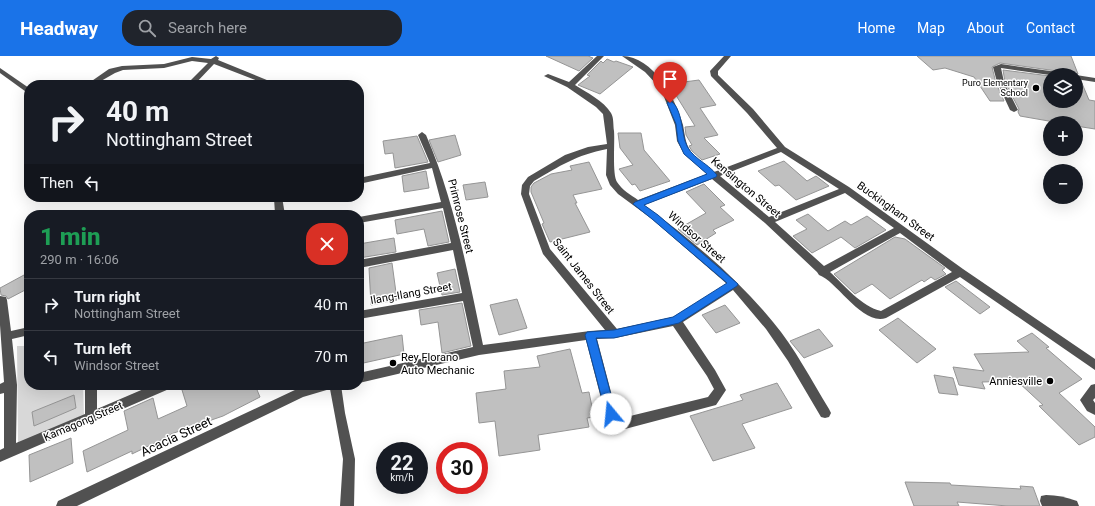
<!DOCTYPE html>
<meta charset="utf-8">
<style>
body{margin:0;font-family:Roboto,sans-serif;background:#20242c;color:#f1f3f6;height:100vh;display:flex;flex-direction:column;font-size:15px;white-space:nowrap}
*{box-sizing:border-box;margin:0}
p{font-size:13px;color:#9ea1a6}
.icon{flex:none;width:22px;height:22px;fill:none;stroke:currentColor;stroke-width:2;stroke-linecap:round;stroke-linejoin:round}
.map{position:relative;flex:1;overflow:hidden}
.drawer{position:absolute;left:24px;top:154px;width:340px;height:180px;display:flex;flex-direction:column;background:#171b24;border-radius:16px;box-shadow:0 4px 16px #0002}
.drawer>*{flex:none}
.top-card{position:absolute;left:24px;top:24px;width:340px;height:122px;border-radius:16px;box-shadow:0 4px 16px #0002;background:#171b24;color:#f1f3f6;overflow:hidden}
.buttons{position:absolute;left:1043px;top:12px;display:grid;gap:8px}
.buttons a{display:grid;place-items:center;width:40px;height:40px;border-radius:50%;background:#171b24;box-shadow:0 4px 16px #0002;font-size:20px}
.speed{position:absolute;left:376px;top:386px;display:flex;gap:8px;font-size:20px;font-weight:700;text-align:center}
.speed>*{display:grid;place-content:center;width:52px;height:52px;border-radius:50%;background:#171b24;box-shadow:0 4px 16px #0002;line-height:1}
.speed small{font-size:10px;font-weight:400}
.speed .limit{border:6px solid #d22;background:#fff;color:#111}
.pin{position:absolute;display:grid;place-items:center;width:34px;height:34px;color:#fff;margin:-41px -17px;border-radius:50% 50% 50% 0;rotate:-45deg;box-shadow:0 0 4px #0007}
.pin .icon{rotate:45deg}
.me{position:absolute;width:44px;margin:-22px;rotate:343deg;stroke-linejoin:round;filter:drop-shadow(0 0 3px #0008)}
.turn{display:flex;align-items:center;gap:14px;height:84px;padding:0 16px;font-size:18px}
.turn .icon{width:52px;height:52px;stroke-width:2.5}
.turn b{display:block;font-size:28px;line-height:34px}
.then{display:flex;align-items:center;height:38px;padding:0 16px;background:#0003;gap:8px;font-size:15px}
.round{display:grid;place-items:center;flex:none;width:42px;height:42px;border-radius:16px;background:#20242c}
.summary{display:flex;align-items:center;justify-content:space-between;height:68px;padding:0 16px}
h1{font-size:24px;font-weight:800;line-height:30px;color:#1e9e55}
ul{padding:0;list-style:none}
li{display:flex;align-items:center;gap:12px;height:52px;padding:0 16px;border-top:1px solid #363941}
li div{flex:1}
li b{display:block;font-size:15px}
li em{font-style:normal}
header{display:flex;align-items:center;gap:24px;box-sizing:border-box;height:56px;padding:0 20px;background:#1a73e8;color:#fff}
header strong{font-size:19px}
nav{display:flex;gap:22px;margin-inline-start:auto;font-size:14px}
.search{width:280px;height:36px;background:#20242c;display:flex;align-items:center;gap:10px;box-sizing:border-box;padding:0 14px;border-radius:16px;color:#9ea1a6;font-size:15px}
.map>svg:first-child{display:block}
.green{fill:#d8d8d8}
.building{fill:#c0c0c0;stroke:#959595}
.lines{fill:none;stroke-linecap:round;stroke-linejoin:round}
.minor{fill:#515151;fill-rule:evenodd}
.route{fill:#1a73e8;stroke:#114b97}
.poi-dot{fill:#000;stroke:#fff;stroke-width:1.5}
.labels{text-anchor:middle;stroke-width:3;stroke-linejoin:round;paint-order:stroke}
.far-poi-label{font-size:9px;fill:#000;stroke:#fff;text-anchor:end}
.street-label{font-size:11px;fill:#000;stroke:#fff}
.poi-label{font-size:11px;fill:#000;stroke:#fff;text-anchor:start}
.near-street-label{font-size:13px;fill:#000;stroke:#fff}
</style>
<header>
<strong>Headway</strong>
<div class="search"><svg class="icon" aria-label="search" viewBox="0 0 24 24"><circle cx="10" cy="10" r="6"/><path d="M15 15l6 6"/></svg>Search here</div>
<nav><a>Home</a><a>Map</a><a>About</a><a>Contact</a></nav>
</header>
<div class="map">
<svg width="1095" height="450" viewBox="0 0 1095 450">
<rect width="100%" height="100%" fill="#fff"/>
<polygon class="green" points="17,290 29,290 29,329 83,329 84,359 18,388"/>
<g class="building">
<polygon points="546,0 588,0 593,2 579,15"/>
<polygon points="917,0 1071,0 1078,18 1000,7 992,11 996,27 1004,45 990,45 974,21 945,12 933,14"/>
<polygon points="607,3 614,6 616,5 633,11 600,38 578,29 590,20 587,19 601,5 603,7"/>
<polygon points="1003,14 1050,20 1050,45 1076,45 1076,25 1081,25 1089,44 1095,45 1095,73 1076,70 1076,67 1060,67 1020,60 1018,56 1019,53 1005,26"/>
<polygon points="699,24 716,49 700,52 718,79 704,82 720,98 702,104 692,95 689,90 692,89 686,79 685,71 695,70 669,28"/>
<polygon points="618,77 641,77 644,94 670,125 640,135 635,128 632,129 619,113 633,109 620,92"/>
<polygon points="455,79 461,99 438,106 429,84"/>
<polygon points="417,80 428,106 395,112 393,97 385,98 383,85"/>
<polygon points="784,105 807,125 816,120 829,130 796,144 779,129 775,130 758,115"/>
<polygon points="589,106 602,133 573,139 577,147 575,147 590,176 550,186 542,168 544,167 531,136 531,131 534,127 551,118 572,114 570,110"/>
<polygon points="426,115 429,132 404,136 402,120"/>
<polygon points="485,126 488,141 466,144 463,129"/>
<polygon points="704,128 725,149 720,151 734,164 713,174 716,177 697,189 678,173 706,157 686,136"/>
<polygon points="442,155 449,186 428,190 424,173 397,178 395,164"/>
<polygon points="808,158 828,175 845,165 851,169 867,160 886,174 855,192 841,181 812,197 793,180 807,173 796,164"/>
<polygon points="895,181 905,183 945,212 942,214 946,218 935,224 931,221 924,226 922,224 890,243 872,228 855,238 834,218"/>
<polygon points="394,182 396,196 359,202 359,188"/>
<polygon points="392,207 397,244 371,249 369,212"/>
<polygon points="455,213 460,236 442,239 437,217"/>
<polygon points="24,219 29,226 29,232 8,243 6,240 1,239 0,232"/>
<polygon points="956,225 990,251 980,258 945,231"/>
<polygon points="517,243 527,272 499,279 490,249"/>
<polygon points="462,247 471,290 442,297 438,266 421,269 419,254"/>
<polygon points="725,249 740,267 716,277 702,259"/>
<polygon points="898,262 936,293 917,307 879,274"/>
<polygon points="819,273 833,290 804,302 790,285"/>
<polygon points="1032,277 1049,291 1046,292 1082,323 1059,337 1095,371 1095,381 1079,389 1039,350 1043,349 1017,325 982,326 985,333 959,329 953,311 984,315 974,298 1029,296 1017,285"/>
<polygon points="402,279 404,298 359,308 359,288"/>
<polygon points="570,293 582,337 589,336 594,361 587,362 589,371 538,379 540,394 499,400 495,365 479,367 476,337 506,333 504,315 540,311 537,300"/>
<polygon points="934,319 953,322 958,339 939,337"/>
<polygon points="777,327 792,352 742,368 755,392 713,405 690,360 743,344 740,339"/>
<polygon points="193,329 255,329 260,341 223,360 171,378 171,379 132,398 132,395 87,416 83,395 128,374 124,355 153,342 158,363 187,350 182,334"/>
<polygon points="74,339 76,352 34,370 32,356"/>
<polygon points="71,382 73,407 30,426 29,399"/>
<polygon points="905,426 950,427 951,429 1021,433 1020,430 1033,431 1040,450 1008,450 957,446 959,450 914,450"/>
</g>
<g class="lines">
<g class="minor">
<polygon points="216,0 219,2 218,4 279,29 268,29 214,8 194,29 186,29 208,7 192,5 164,12 123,14 115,17 101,25 114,29 86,29 109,13 122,10 164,8 192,1 211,3"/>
<path d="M597,0H604L575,29C586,36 604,45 611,57C614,62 613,69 614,75C615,86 612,118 617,126C622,134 631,139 638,144L707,118L684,98L677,85L675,69L661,33L645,16L622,0C653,0 676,43 683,69C685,79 685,87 691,96C696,103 707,109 714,116L777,92L747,57L711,20L710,15L724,0H731L718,15V19L753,53L785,91L849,131L963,213L1095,303V314L960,221L886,262C862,270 837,225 819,219L817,216L765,167L712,123L644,149C691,183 736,221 773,266C795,292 811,324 829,353L831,357L829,361L825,362L821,361L788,305L766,273L733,234L683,266L715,314L726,334L716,349L625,373L607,362L605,358L586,284L479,299L359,327V317L473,291L463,245L359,263V255L462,237L453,194L359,212V204L451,187L443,152L359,167V161L441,146L432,112L359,128V122L430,107L418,79L422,76L426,79C455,146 468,218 483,289L590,275L605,274L543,198L521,138L522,129L528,121L565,99L588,91L607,88L603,58L596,51L567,31L544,20L548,18L569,26ZM607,93L606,119L610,129L618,138L652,163L727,228L673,261L617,273L550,193L529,138L530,130L534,125C560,110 576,99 607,93ZM781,96L839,133L769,161L720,120ZM845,137L894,172L824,210L775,166ZM900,177L952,216L881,255C862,251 844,229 830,216ZM673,270L707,320L714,333L708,341L626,361L616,355L597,283L615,282Z"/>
<polygon points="1001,8 1064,17 1068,19 1050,19 1001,12 1004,26 1018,54 1014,56 1010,54 997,26 993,11"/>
<polygon points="0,12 29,32 29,38 0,17"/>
<polygon points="1075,19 1076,19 1095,22 1095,26 1076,23"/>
<polygon points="274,141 282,141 285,159 275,159"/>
<polygon points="0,240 6,241 7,244 11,275 29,271 29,279 12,283 17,329 16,387 85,358 85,329 97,329 97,353 153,329 171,329 169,333 0,406 0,394 4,392 4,337 0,338 0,328 4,326 0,269"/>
<polygon points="1095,328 1095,342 1093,344 1095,347 1095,359 1087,355 1080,344 1091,329"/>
<polygon points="311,329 341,329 345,357 355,403 354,450 340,450 343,403 330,333 303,341 77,450 56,450 58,445 297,333"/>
<path d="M1046,439C1057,439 1066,441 1077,445L1079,450H1042L1040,445L1041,440Z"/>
</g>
</g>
<path class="route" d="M670,45C681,49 682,75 685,85C690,102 707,106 717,119L716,121L644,149L658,159L738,228L737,230L679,267L614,282H596L616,358L615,361L611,363L607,361L606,358L585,279L587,276L614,274L673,261L727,227L652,163L633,148L635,146L707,118L684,98L678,85L676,68L667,47Z"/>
<g class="poi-dot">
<circle cx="1036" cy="32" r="4"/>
<circle cx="393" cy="307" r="4"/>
<circle cx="1050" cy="325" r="4"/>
</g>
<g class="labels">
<g class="far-poi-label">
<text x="1028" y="30">Puro Elementary<tspan x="1028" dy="10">School</tspan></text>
</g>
<g class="street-label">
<text transform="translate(746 131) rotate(40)" y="4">Kensington Street</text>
<text transform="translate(896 155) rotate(36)" y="4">Buckingham Street</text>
<text transform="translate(461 160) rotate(76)" y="4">Primrose Street</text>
<text transform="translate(697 181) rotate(41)" y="4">Windsor Street</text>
<text transform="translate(584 220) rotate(52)" y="4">Saint James Street</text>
<text transform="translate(411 237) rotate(-10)" y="4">Ilang-Ilang Street</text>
<text transform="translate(83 365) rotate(-23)" y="4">Kamagong Street</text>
</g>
<g class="poi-label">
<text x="401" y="305">Rey Florano<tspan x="401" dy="13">Auto Mechanic</tspan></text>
<text x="1042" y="329" text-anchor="end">Anniesville</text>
</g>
<g class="near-street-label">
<text transform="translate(176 380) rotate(-25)" y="5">Acacia Street</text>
</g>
</g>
</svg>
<div class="buttons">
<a><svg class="icon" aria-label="layers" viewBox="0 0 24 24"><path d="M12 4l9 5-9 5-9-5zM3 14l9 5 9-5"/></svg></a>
<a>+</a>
<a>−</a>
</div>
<div class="speed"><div>22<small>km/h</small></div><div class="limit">30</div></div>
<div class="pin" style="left:670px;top:47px;background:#d93025"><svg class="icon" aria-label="arrive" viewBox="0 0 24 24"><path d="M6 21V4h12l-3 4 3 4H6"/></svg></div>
<svg class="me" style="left:611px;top:358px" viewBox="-20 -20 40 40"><circle r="19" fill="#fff"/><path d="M0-13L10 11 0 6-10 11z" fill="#1a73e8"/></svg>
<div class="top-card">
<div class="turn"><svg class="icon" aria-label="right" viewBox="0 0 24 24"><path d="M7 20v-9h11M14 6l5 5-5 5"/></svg><div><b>40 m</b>Nottingham Street</div></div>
<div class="then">Then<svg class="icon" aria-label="left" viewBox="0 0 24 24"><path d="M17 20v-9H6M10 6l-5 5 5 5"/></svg></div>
</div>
<section class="drawer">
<div class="summary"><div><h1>1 min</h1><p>290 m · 16:06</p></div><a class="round" style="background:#d93025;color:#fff"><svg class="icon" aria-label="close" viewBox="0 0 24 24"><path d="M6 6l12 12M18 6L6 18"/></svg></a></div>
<ul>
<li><svg class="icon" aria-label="right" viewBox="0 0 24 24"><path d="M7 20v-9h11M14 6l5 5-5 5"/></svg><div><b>Turn right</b><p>Nottingham Street</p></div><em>40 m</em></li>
<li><svg class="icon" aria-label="left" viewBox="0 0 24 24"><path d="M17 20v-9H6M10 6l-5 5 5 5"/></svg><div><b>Turn left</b><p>Windsor Street</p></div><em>70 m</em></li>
</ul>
</section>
</div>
